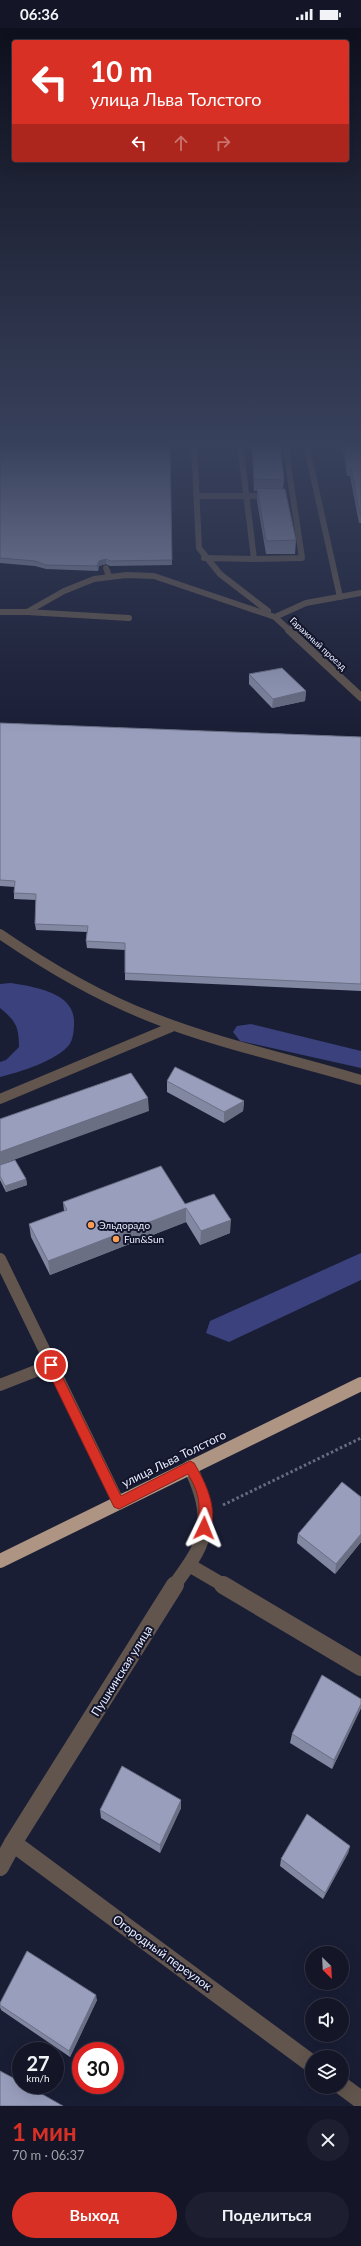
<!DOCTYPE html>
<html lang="ru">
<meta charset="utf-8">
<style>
body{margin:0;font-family:Lato,sans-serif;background:#1d1f30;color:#f1f3f6;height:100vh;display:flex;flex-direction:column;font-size:15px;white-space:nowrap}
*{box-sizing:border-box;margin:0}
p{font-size:13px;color:#9d9fa8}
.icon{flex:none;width:22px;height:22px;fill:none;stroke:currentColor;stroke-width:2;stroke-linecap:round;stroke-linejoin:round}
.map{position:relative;height:2078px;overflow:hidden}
.sheet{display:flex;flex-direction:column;background:#141628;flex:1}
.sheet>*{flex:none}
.hud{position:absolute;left:12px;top:12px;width:337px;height:122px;border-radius:4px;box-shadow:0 4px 16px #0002,0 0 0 1px #333545;background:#d93025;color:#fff;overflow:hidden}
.needle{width:26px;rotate:156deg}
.controls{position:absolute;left:305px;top:1918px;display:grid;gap:8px}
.controls a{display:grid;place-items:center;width:44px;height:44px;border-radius:50%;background:#141628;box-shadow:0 4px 16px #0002,0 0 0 1px #333545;font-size:20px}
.speed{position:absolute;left:12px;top:2014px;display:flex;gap:8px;font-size:20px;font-weight:700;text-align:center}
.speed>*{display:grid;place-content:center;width:52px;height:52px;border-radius:50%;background:#141628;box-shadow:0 4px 16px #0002,0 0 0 1px #333545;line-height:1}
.speed small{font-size:10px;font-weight:400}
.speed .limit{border:6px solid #d22;background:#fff;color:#111}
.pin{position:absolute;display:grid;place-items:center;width:34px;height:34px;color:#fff;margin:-17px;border:2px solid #fff;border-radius:50%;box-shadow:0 1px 4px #0007}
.me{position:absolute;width:44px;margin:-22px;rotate:2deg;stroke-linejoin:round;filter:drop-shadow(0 0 3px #0008)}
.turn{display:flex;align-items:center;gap:14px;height:84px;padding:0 12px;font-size:18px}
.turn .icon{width:52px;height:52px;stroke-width:2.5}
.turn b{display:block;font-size:28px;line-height:34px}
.lanes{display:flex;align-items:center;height:38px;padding:0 12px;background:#0003;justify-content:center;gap:20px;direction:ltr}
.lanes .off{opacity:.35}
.round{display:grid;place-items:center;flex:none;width:42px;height:42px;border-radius:21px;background:#1d1f30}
.overview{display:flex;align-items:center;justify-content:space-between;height:68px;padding:0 12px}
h1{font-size:24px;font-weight:700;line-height:30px;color:#d93025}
.primary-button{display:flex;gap:8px;margin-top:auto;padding:8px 12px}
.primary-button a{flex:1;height:46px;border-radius:24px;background:#d93025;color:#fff;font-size:16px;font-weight:700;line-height:46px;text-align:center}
.primary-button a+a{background:#1d1f30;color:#f1f3f6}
.status{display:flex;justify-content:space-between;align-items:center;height:28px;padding:0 20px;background:#141628;direction:ltr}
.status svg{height:11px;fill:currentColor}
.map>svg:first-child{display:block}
.green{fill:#3a417c}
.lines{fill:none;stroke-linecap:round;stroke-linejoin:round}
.path{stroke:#676b7f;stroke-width:3;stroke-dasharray:2.5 2.5;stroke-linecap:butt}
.service-far2{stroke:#61554d;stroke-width:6}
.service-far1{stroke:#61554d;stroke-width:10}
.service{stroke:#61554d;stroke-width:12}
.minor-far3{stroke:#61554d;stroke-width:6}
.minor-far2{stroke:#61554d;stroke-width:8}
.minor-far1{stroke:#61554d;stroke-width:14}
.minor{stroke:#61554d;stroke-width:18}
.trunk{stroke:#ae9482;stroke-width:14}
.wall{fill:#8388a2}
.shaded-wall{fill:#6a6f84}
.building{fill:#989ebc;stroke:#6a6f84}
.route{fill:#d93025;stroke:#8d1f18}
.poi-dot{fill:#fc9d53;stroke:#12152b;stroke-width:1.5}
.labels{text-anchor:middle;stroke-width:4;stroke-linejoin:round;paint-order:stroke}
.far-street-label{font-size:9px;fill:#eaeefe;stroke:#12152b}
.poi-label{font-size:10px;fill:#eaeefe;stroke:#12152b;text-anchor:start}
.near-street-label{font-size:12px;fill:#eaeefe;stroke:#12152b}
</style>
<div class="status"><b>06:36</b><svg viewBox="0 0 49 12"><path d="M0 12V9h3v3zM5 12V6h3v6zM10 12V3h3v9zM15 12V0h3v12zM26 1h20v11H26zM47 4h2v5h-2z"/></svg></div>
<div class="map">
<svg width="361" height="2078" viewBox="0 0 361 2078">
<rect width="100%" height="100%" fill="#1a1e35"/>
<g class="green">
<path d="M11,955C34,959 76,964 74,996C74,1002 73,1012 69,1017C56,1033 20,1044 0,1049V1034L6,1032L19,1019C19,999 16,993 0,980V956Z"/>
<polygon points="251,996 361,1023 361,1040 240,1013 233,1004 237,998"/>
<polygon points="361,1225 361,1252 229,1314 206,1305 210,1293"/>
</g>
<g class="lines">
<polyline class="path" points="223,1477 361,1410"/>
<g class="service-far2">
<polyline points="248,416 285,416 302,530 254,531"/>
<polyline points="198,468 269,468"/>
<polyline points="204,530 254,531 240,416 244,416"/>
<polyline points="106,540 109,548"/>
<polyline points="27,584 129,590"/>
</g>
<g class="service-far1">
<path d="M0,906C48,939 97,968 151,989C219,1016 291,1031 361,1052"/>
<polyline points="0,1071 174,998"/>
</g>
<g class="service">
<polyline points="0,1231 119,1475"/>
<polyline points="0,1357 51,1337"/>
</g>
<g class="minor-far3">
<polyline points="194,416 199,520 220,546 268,583"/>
<polyline points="306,416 340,569"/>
<polyline points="0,584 27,584 64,563 94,551 126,547 154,548 275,589"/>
<polyline points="290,603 275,589 306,575 361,565"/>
</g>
<polyline class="minor-far2" points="289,602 361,669"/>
<g class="minor-far1">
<polyline points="189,1537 225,1558"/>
<path d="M174,1558C182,1546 193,1533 199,1519C211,1493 202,1463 190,1439"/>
</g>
<g class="minor">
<polyline points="223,1557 361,1639"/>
<polyline points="13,1815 312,2036"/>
<polyline points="0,1839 13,1815 175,1557"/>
<polyline points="342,2058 361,2072"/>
</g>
<polyline class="trunk" points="0,1533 361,1356"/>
</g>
<g class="wall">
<polygon points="0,416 170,416 172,537 110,538 106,536 99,538 98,543 46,541 35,538 0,535"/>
<polygon points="252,416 280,416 284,452 283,461 296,512 295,526 266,526 257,473 257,463 254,463"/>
<polygon points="340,416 361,416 361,495 359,495 350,448 347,448 344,428"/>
<polygon points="249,646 306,663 305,673 272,680 249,656"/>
<polygon points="0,695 361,709 361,963 125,952 125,922 87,920 86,913 87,904 36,902 35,896 36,872 14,871 14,865 15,859 0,858"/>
<polygon points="167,1053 244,1073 243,1083 224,1095 167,1064"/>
<polygon points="0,1137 26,1151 27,1157 6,1164 0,1152"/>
<polygon points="63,1174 185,1176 230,1205 200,1217 186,1194 50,1247 31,1209 29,1196 64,1183"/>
<polygon points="361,1469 361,1514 335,1546 297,1515 298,1506"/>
<polygon points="361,1680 332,1741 290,1715 292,1706"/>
<polygon points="181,1780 160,1825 101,1790 100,1782"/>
<polygon points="350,1818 348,1825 323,1871 280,1838 281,1831"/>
<polygon points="97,1972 70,2029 1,1982 0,1979 0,1975"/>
</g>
<g class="shaded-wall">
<polygon points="106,531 106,536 99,538 98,543 97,538 99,533"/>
<polygon points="306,663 305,673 272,680 273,671"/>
<polygon points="148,1070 149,1083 0,1137 0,1124"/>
<polygon points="244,1073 243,1083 224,1095 224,1084"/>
<polygon points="26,1151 27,1157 6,1164 5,1158"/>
<polygon points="186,1180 186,1194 50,1247 48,1233"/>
<polygon points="231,1192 230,1205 200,1217 201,1203"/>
<polygon points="361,1506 361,1514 335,1546 336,1536"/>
<polygon points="361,1676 361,1680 332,1741 334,1732"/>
<polygon points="181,1772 181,1780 160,1825 160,1817"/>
<polygon points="350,1818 348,1825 323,1871 325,1865"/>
<polygon points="96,1967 97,1972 70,2029 69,2023"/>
</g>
<g class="building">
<polygon points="0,416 170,416 172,532 110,533 106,531 99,533 97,538 46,537 35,533 0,530"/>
<polygon points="252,416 280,416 284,452 254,451"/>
<polygon points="343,416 361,416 361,486 360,486 351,440 347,440 345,420"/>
<polygon points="257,460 285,461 296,512 266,513"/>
<polygon points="282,640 306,663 273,671 249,646"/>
<polygon points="0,695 361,709 361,956 125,945 125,915 86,913 88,898 35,896 36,866 14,865 15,853 0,852"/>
<polygon points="175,1039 244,1073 224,1084 167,1053"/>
<polygon points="131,1045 148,1070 0,1124 0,1091"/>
<polygon points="15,1132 26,1151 5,1158 0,1148 0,1137"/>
<polygon points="161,1138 185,1176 214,1166 231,1192 201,1203 186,1180 48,1233 29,1196 67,1182 63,1174"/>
<polygon points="342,1454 361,1469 361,1506 336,1536 298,1506"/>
<polygon points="322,1647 361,1671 361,1676 334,1732 292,1706"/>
<polygon points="122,1738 181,1772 160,1817 100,1782"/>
<polygon points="307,1786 350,1818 325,1865 281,1831"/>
<polygon points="27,1923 96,1967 69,2023 0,1977 0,1975"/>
<polygon points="0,2043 21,2054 21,2057 26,2057 63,2078 0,2078"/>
</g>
<linearGradient id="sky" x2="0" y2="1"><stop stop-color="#0e101d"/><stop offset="0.59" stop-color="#38415c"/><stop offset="1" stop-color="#38415c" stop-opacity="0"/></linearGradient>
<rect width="361" height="707" fill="url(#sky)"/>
<path class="route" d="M51,1332L55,1334L121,1468L186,1435L190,1433L194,1435C206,1455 219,1482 209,1505L204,1506L200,1505C197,1497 199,1488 199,1479C199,1467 194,1456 188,1446L123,1479L119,1481L114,1479L45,1337Z"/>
<g class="poi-dot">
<circle cx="91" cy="1197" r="4"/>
<circle cx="116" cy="1211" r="4"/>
</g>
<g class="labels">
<g class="far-street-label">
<text transform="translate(318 616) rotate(43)" y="3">Гаражный проезд</text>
</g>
<g class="poi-label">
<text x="99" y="1201">Эльдорадо</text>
<text x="124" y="1215">Fun&amp;Sun</text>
</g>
<g class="near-street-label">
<text transform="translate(174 1431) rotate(-26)" y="4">улица Льва Толстого</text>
<text transform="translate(122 1643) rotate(-58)" y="4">Пушкинская улица</text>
<text transform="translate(162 1925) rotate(36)" y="4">Огородный переулок</text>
</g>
</g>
</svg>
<div class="controls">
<a><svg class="needle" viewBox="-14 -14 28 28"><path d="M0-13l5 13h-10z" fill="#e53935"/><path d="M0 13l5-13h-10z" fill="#9d9fa8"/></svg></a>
<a><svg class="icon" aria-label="sound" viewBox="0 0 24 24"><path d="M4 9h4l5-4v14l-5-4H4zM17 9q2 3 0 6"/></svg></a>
<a><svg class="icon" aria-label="layers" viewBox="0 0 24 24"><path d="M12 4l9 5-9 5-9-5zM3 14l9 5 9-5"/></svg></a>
</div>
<div class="speed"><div>27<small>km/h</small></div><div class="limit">30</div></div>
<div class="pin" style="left:51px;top:1337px;background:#d93025"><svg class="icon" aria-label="arrive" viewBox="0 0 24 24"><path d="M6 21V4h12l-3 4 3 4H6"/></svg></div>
<svg class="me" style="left:204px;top:1500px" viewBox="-20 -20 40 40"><path d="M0-17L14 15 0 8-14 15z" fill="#d93025" stroke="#fff" stroke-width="4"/></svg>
<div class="hud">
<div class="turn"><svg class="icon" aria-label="left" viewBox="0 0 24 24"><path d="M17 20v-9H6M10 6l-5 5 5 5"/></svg><div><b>10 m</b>улица Льва Толстого</div></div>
<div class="lanes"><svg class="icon" aria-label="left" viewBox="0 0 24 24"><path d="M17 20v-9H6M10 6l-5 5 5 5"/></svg><svg class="icon off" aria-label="ahead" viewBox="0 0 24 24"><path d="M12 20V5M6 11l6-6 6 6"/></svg><svg class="icon off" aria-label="right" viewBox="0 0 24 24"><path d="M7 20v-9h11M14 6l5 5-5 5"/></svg></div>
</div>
</div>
<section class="sheet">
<div class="overview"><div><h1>1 мин</h1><p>70 m · 06:37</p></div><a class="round"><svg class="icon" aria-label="close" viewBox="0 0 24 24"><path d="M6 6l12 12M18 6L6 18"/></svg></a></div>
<div class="primary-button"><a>Выход</a><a>Поделиться</a></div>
</section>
